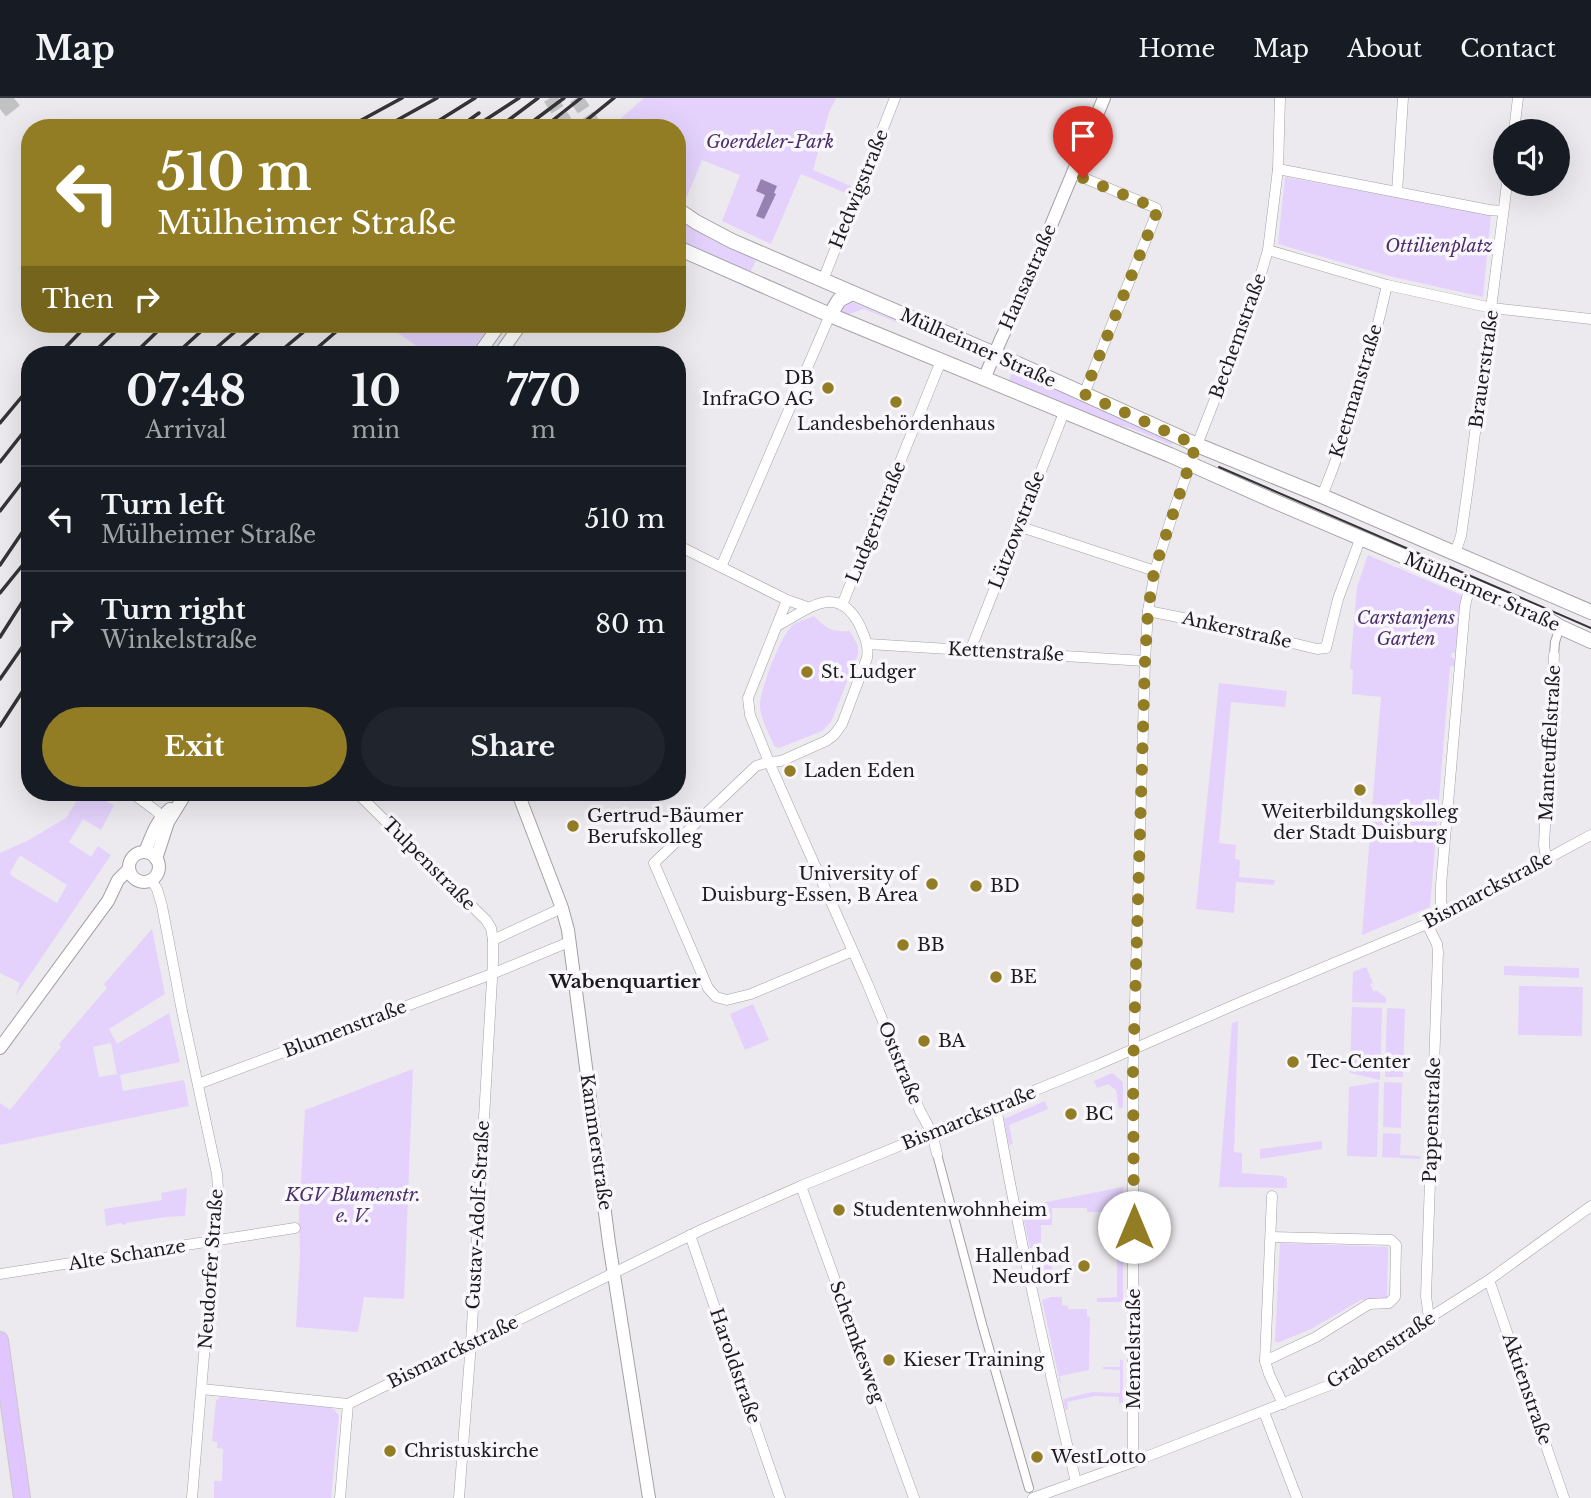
<!DOCTYPE html>
<meta charset="utf-8">
<style>
body{margin:0;font-family:"Libre Baskerville",serif;background:#20242c;color:#f1f3f6;height:100vh;display:flex;flex-direction:column;font-size:26px;white-space:nowrap}
*{box-sizing:border-box;margin:0}
p{font-size:23px;color:#9ea1a6}
.icon{flex:none;width:38px;height:38px;fill:none;stroke:currentColor;stroke-width:2;stroke-linecap:round;stroke-linejoin:round}
.map{position:relative;flex:1;overflow:hidden}
.side{position:absolute;left:21px;top:248px;width:665px;height:455px;display:flex;flex-direction:column;background:#171b24;border-radius:28px;box-shadow:0 7px 28px #0002}
.side>*{flex:none}
.banner{position:absolute;left:21px;top:21px;width:665px;height:214px;border-radius:28px;box-shadow:0 7px 28px #0002;background:#937d24;color:#fff;overflow:hidden}
.tools{position:absolute;left:1493px;top:21px;display:grid;gap:14px}
.tools a{display:grid;place-items:center;width:77px;height:77px;border-radius:50%;background:#171b24;box-shadow:0 7px 28px #0002;font-size:35px}
.pin{position:absolute;display:grid;place-items:center;width:60px;height:60px;color:#fff;margin:-72px -30px;border-radius:50% 50% 50% 0;rotate:-45deg;box-shadow:0 0 7px #0007}
.pin .icon{rotate:45deg}
.me{position:absolute;width:77px;margin:-38px;rotate:0deg;stroke-linejoin:round;filter:drop-shadow(0 0 5px #0008)}
.turn{display:flex;align-items:center;gap:24px;height:147px;padding:0 21px;font-size:32px}
.turn .icon{width:91px;height:91px;stroke-width:2.5}
.turn b{display:block;font-size:49px;line-height:60px}
.then{display:flex;align-items:center;height:66px;padding:0 21px;background:#0003;gap:14px;font-size:26px}
.eta{display:flex;justify-content:space-evenly;align-items:center;height:119px;text-align:center}
.eta b{font-size:42px;font-weight:700;line-height:49px}
.primary-button{display:flex;gap:14px;margin-top:auto;padding:14px 21px}
.primary-button a{flex:1;height:80px;border-radius:42px;background:#937d24;color:#fff;font-size:28px;font-weight:700;line-height:80px;text-align:center}
.primary-button a+a{background:#20242c;color:#f1f3f6}
ul{padding:0;list-style:none}
li{display:flex;align-items:center;gap:21px;height:105px;padding:0 21px;border-top:2px solid #363941}
li div{flex:1}
li b{display:block;font-size:26px}
li em{font-style:normal}
header{display:flex;align-items:center;gap:42px;box-sizing:border-box;height:98px;padding:0 35px;background:#171b24;border-bottom:2px solid #363941}
header strong{font-size:33px}
nav{display:flex;gap:38px;margin-inline-start:auto;font-size:24px}
.map>svg:first-child{display:block}
.green{fill:#e4d2fc;fill-rule:evenodd}
.water{fill:#9681b1}
.lines{fill:none;stroke-linecap:round;stroke-linejoin:round}
.secondary-tunnel{stroke:#c2c1c4;stroke-width:14;stroke-dasharray:14 7;stroke-linecap:butt}
.motorway-tunnel{stroke:#c2c1c4;stroke-width:19;stroke-dasharray:19 10;stroke-linecap:butt}
.pedestrian-casing{stroke:#a3a1a6;stroke-width:10}
.minor-casing{stroke:#a3a1a6;stroke-width:11}
.tertiary-casing{stroke:#a3a1a6;stroke-width:14}
.secondary-casing{stroke:#a3a1a6;stroke-width:16}
.primary-casing{stroke:#c9c9c9;stroke-width:18}
.pedestrian{stroke:#fff;stroke-width:8}
.minor{stroke:#fff;stroke-width:10}
.tertiary{stroke:#fff;stroke-width:12}
.secondary{stroke:#fff;stroke-width:14}
.primary{stroke:#e0c5fe;stroke-width:16}
.tram{stroke:#343335;stroke-width:2}
.rail{stroke:#343335;stroke-width:3.5}
.route{stroke:#937d24;stroke-width:12;stroke-dasharray:0 21.6}
.poi-dot{fill:#937d24;stroke:#f9f7fc;stroke-width:2.5}
.labels{text-anchor:middle;stroke-width:7;stroke-linejoin:round;paint-order:stroke}
.park-label{font-size:18px;font-style:italic;fill:#4b2e6a;stroke:#f9f7fc}
.street-label{font-size:18px;fill:#1c1c1d;stroke:#f9f7fc}
.poi-label{font-size:18px;fill:#1c1c1d;stroke:#f9f7fc;text-anchor:start}
.neighbourhood-label{font-size:19px;font-weight:bold;fill:#1c1c1d;stroke:#f9f7fc}
</style>
<header>
<strong>Map</strong>
<nav><a>Home</a><a>Map</a><a>About</a><a>Contact</a></nav>
</header>
<div class="map">
<svg width="1591" height="1400" viewBox="0 0 1591 1400">
<rect width="100%" height="100%" fill="#eceaee"/>
<g class="green">
<polygon points="644,0 836,0 829,14 813,72 851,88 848,96 801,76 771,146 722,123 740,77 702,62 686,101 677,94 677,30 611,29"/>
<polygon points="1285,79 1491,116 1483,199 1389,178 1278,146"/>
<polygon points="677,121 714,143 812,184 756,162 751,173 748,174 677,142"/>
<polygon points="850,203 934,239 948,243 948,244 947,245 864,211 846,217 844,216 841,209 843,206"/>
<polygon points="397,226 491,226 468,257 430,257 392,231"/>
<polygon points="1014,270 1174,342 1171,347 1130,330 1110,325 1008,285"/>
<polygon points="1368,457 1461,497 1463,501 1457,554 1452,555 1451,559 1457,562 1458,569 1450,568 1430,809 1362,837 1381,599 1352,596 1353,572 1350,571 1357,489"/>
<path d="M814,518C826,531 833,534 850,533L858,548V556L831,624L822,633L779,650L774,648C769,635 760,621 760,607C760,592 782,534 794,526C799,523 808,521 814,518Z"/>
<polygon points="1219,585 1287,593 1285,609 1231,604 1219,745 1236,747 1235,761 1240,762 1239,779 1275,782 1274,787 1236,784 1234,815 1196,811"/>
<path d="M82,695H106L102,701L114,707L101,732L83,721L69,744L91,759L98,748L111,757L15,899L20,885L0,875V755L27,743L66,720ZM21,758L67,787L57,805L12,778L10,775L18,760Z"/>
<path d="M152,831L165,896L109,931L117,946L169,915L180,964L120,977L123,993L184,982L189,1008L0,1047V1005L10,1012L61,949L59,946L107,890L104,886ZM111,945L117,976L99,979L93,949Z"/>
<polygon points="1504,868 1579,870 1579,880 1504,877"/>
<polygon points="1366,869 1373,885 1370,886 1374,894 1376,892 1386,900 1386,905 1352,904 1353,874"/>
<polygon points="1519,888 1583,889 1582,938 1518,937"/>
<polygon points="753,906 769,942 745,952 730,916"/>
<polygon points="1352,909 1382,910 1380,982 1350,975"/>
<polygon points="1387,910 1405,911 1403,979 1385,979"/>
<polygon points="1238,923 1234,1054 1242,1055 1242,1075 1284,1078 1284,1080 1287,1080 1287,1090 1219,1089 1232,925"/>
<polygon points="413,971 404,1201 364,1199 358,1234 296,1229 300,1158 299,1116 305,1012"/>
<polygon points="1112,975 1123,984 1123,1009 1119,1011 1116,992 1108,986 1097,990 1094,983"/>
<polygon points="1379,984 1377,1059 1347,1058 1349,989"/>
<polygon points="1384,984 1402,985 1401,1030 1383,1029"/>
<polygon points="1045,1003 1048,1011 1009,1027 1013,1046 1009,1047 1004,1021"/>
<polygon points="1383,1035 1401,1036 1400,1057 1420,1058 1420,1061 1382,1059"/>
<polygon points="1322,1043 1322,1051 1260,1061 1260,1051"/>
<polygon points="1123,1089 1123,1114 1087,1114 1087,1110 1052,1110 1052,1127 1041,1127 1041,1158 1052,1158 1052,1184 1038,1187 1021,1109"/>
<polygon points="187,1090 185,1118 166,1119 126,1125 125,1127 123,1127 121,1125 106,1128 104,1111 162,1102 161,1095"/>
<polygon points="1117,1141 1123,1141 1123,1204 1097,1204 1097,1200 1117,1199"/>
<polygon points="1280,1145 1388,1149 1387,1200 1361,1202 1311,1231 1277,1245 1275,1243"/>
<polygon points="1051,1199 1062,1199 1062,1207 1068,1208 1068,1211 1087,1211 1087,1218 1090,1219 1089,1272 1060,1278 1061,1285 1060,1285 1042,1202"/>
<polygon points="1120,1262 1123,1262 1123,1305 1119,1305 1119,1299 1095,1298 1067,1304 1068,1311 1065,1312 1063,1301 1092,1294 1120,1295 1120,1272 1103,1271 1103,1269 1120,1269"/>
<polygon points="220,1299 329,1309 334,1311 339,1318 331,1400 214,1400 214,1383 222,1383 223,1351 217,1350 217,1344 212,1343 216,1303"/>
</g>
<polygon class="water" points="761,81 777,88 774,95 776,96 764,121 756,118 765,97 756,93"/>
<g class="lines">
<g class="secondary-tunnel">
<polyline points="550,0 569,30"/>
<polyline points="576,0 596,30"/>
</g>
<polyline class="motorway-tunnel" points="0,11 14,0"/>
<defs>
<g id="pedestrian">
<polyline points="1554,557 1555,544 1560,529"/>
<polyline points="937,1056 982,1226 1029,1390"/>
</g>
<g id="minor">
<polyline points="1514,33 1518,0"/>
<polyline points="1278,71 1489,112 1503,113"/>
<polyline points="1072,75 1156,110 1157,114 1084,296"/>
<polyline points="1397,94 1403,0"/>
<polyline points="1268,152 1387,187 1492,210 1591,221"/>
<polyline points="823,182 895,0"/>
<path d="M1322,398C1350,329 1371,259 1387,187"/>
<polyline points="1018,428 1155,473"/>
<polyline points="677,447 787,502 807,509"/>
<polyline points="1455,455 1461,438 1468,389 1507,86"/>
<polyline points="721,469 830,217"/>
<polyline points="842,507 941,263"/>
<polyline points="1148,513 1213,526 1317,551 1326,550 1338,501 1361,439"/>
<path d="M777,528C807,512 838,483 860,528C865,540 869,547 867,560L842,626L834,637L826,643L781,663L769,664L750,617L748,600L787,502"/>
<polyline points="868,546 1145,563"/>
<polyline points="970,553 1065,312"/>
<polyline points="132,695 155,712 167,723"/>
<polyline points="357,695 486,822 491,830 493,842"/>
<polyline points="1546,761 1544,747 1554,557"/>
<polyline points="151,782 157,791 162,808 182,913 217,1076 218,1091 192,1400"/>
<polyline points="1447,817 1441,805 1441,787 1465,508 1470,487"/>
<polyline points="1427,826 1437,846 1438,854 1426,1198 1429,1220"/>
<polyline points="853,853 751,896 727,902 716,899 708,890 654,765 756,668 769,664 868,887 920,1013 932,1035 937,1056"/>
<polyline points="198,986 492,876 569,844"/>
<path d="M996,1009C1018,1135 1046,1260 1076,1384"/>
<polyline points="801,1088 914,1400"/>
<polyline points="1272,1098 1265,1263 1269,1276 1283,1306"/>
<polyline points="690,1137 780,1400"/>
<polyline points="0,1176 295,1130"/>
<polyline points="1489,1182 1564,1400"/>
<polyline points="1265,1263 1316,1239 1369,1206 1389,1205 1395,1199 1396,1147 1391,1142 1271,1139"/>
<polyline points="202,1291 348,1306"/>
<polyline points="348,1306 703,1131 801,1088 1097,967 1241,904 1427,826 1591,737"/>
<polyline points="1264,1314 1297,1400"/>
<polyline points="1133,1364 1133,974 1145,563 1148,513 1155,473 1172,418 1197,347 1252,206 1268,152 1278,71 1280,0"/>
<polyline points="340,1400 348,1306"/>
<polyline points="459,1400 471,1245 493,864 493,842 562,810"/>
<polyline points="1033,1400 1133,1364 1335,1285 1380,1255 1429,1220 1489,1182 1591,1108"/>
</g>
<g id="tertiary">
<polyline points="478,257 500,226"/>
<polyline points="499,257 521,226"/>
<polyline points="984,281 1001,241 1023,195 1104,0"/>
<polyline points="518,695 562,810 568,832 609,1145 649,1400"/>
<circle cx="144" cy="769" r="15"/>
<path d="M145,754C152,737 156,723 170,711"/>
<polyline points="156,761 168,724 186,695"/>
<polyline points="0,950 108,803 118,782 129,771"/>
</g>
<g id="secondary">
<polyline points="677,111 696,124 732,143 1011,263 1197,347 1322,398 1591,514"/>
<polyline points="677,149 687,154 830,217 1170,357 1276,404 1539,516 1560,529 1591,543"/>
<polyline points="830,217 839,202 852,195"/>
</g>
<polyline id="primary" points="0,1242 22,1400"/>
</defs>
<use href="#pedestrian" class="pedestrian-casing"/>
<use href="#minor" class="minor-casing"/>
<use href="#tertiary" class="tertiary-casing"/>
<use href="#secondary" class="secondary-casing"/>
<use href="#primary" class="primary-casing"/>
<use href="#pedestrian" class="pedestrian"/>
<use href="#minor" class="minor"/>
<use href="#tertiary" class="tertiary"/>
<use href="#secondary" class="secondary"/>
<use href="#primary" class="primary"/>
<polyline class="tram" points="1219,369 1591,530"/>
<g class="rail">
<polyline points="347,30 402,0"/>
<polyline points="383,30 437,0"/>
<polyline points="427,30 475,0"/>
<polyline points="458,30 479,15"/>
<polyline points="473,30 519,0"/>
<polyline points="498,30 538,0"/>
<polyline points="524,30 564,0"/>
<polyline points="543,30 581,0"/>
<polyline points="577,30 614,0"/>
<polyline points="58,257 88,226"/>
<polyline points="91,257 123,226"/>
<polyline points="133,257 165,226"/>
<polyline points="175,257 209,226"/>
<polyline points="208,257 244,226"/>
<polyline points="232,257 268,226"/>
<polyline points="276,257 313,226"/>
<polyline points="309,257 345,226"/>
<polyline points="0,325 30,289"/>
<polyline points="0,364 30,326"/>
<polyline points="0,413 30,374"/>
<polyline points="0,467 30,423"/>
<polyline points="0,495 30,458"/>
<polyline points="0,539 30,492"/>
<polyline points="0,581 30,538"/>
<polyline points="0,628 30,582"/>
</g>
</g>
<g class="lines">
<polyline class="route" points="1083,80 1156,110 1157,114 1084,296 1196,347 1154,473 1148,513 1145,562 1133,974 1134,1129"/>
</g>
<g class="poi-dot">
<circle cx="828" cy="290" r="7"/>
<circle cx="896" cy="304" r="7"/>
<circle cx="807" cy="574" r="7"/>
<circle cx="790" cy="673" r="7"/>
<circle cx="1360" cy="692" r="7"/>
<circle cx="573" cy="728" r="7"/>
<circle cx="932" cy="786" r="7"/>
<circle cx="976" cy="788" r="7"/>
<circle cx="903" cy="847" r="7"/>
<circle cx="996" cy="879" r="7"/>
<circle cx="924" cy="943" r="7"/>
<circle cx="1293" cy="964" r="7"/>
<circle cx="1071" cy="1016" r="7"/>
<circle cx="839" cy="1112" r="7"/>
<circle cx="1084" cy="1168" r="7"/>
<circle cx="889" cy="1262" r="7"/>
<circle cx="390" cy="1353" r="7"/>
<circle cx="1037" cy="1359" r="7"/>
</g>
<g class="labels">
<g class="park-label">
<text x="770" y="50">Goerdeler-Park</text>
<text x="1439" y="154">Ottilienplatz</text>
<text x="1406" y="526">Carstanjens<tspan x="1406" dy="21">Garten</tspan></text>
<text x="353" y="1103">KGV Blumenstr.<tspan x="353" dy="21">e. V.</tspan></text>
</g>
<g class="street-label">
<text transform="translate(859 91) rotate(-68)" y="6">Hedwigstraße</text>
<text transform="translate(1028 179) rotate(-66)" y="6">Hansastraße</text>
<text transform="translate(1238 238) rotate(-70)" y="6">Bechemstraße</text>
<text transform="translate(978 250) rotate(24)" y="6">Mülheimer Straße</text>
<text transform="translate(1484 271) rotate(-82)" y="6">Brauerstraße</text>
<text transform="translate(1356 293) rotate(-73)" y="6">Keetmanstraße</text>
<text transform="translate(876 424) rotate(-68)" y="6">Ludgeristraße</text>
<text transform="translate(1017 432) rotate(-69)" y="6">Lützowstraße</text>
<text transform="translate(1482 494) rotate(24)" y="6">Mülheimer Straße</text>
<text transform="translate(1237 532) rotate(13)" y="6">Ankerstraße</text>
<text transform="translate(1006 554) rotate(3)" y="6">Kettenstraße</text>
<text transform="translate(1550 645) rotate(-87)" y="6">Manteuffelstraße</text>
<text transform="translate(429 766) rotate(45)" y="6">Tulpenstraße</text>
<text transform="translate(1488 792) rotate(-28)" y="6">Bismarckstraße</text>
<text transform="translate(345 931) rotate(-21)" y="6">Blumenstraße</text>
<text transform="translate(900 965) rotate(68)" y="6">Oststraße</text>
<text transform="translate(969 1020) rotate(-22)" y="6">Bismarckstraße</text>
<text transform="translate(1432 1022) rotate(-88)" y="6">Pappenstraße</text>
<text transform="translate(596 1044) rotate(82)" y="6">Kammerstraße</text>
<text transform="translate(478 1117) rotate(-87)" y="6">Gustav-Adolf-Straße</text>
<text transform="translate(127 1157) rotate(-9)" y="6">Alte Schanze</text>
<text transform="translate(211 1171) rotate(-86)" y="6">Neudorfer Straße</text>
<text transform="translate(857 1244) rotate(70)" y="6">Schemkesweg</text>
<text transform="translate(1134 1251) rotate(-90)" y="6">Memelstraße</text>
<text transform="translate(1381 1252) rotate(-33)" y="6">Grabenstraße</text>
<text transform="translate(453 1254) rotate(-26)" y="6">Bismarckstraße</text>
<text transform="translate(735 1268) rotate(71)" y="6">Haroldstraße</text>
<text transform="translate(1527 1291) rotate(71)" y="6">Aktienstraße</text>
</g>
<g class="poi-label">
<text x="814" y="286" text-anchor="end">DB<tspan x="814" dy="21">InfraGO AG</tspan></text>
<text x="896" y="332" text-anchor="middle">Landesbehördenhaus</text>
<text x="821" y="580">St. Ludger</text>
<text x="804" y="679">Laden Eden</text>
<text x="1360" y="720" text-anchor="middle">Weiterbildungskolleg<tspan x="1360" dy="21">der Stadt Duisburg</tspan></text>
<text x="587" y="724">Gertrud-Bäumer<tspan x="587" dy="21">Berufskolleg</tspan></text>
<text x="918" y="782" text-anchor="end">University of<tspan x="918" dy="21">Duisburg-Essen, B Area</tspan></text>
<text x="990" y="794">BD</text>
<text x="917" y="853">BB</text>
<text x="1010" y="885">BE</text>
<text x="938" y="949">BA</text>
<text x="1307" y="970">Tec-Center</text>
<text x="1085" y="1022">BC</text>
<text x="853" y="1118">Studentenwohnheim</text>
<text x="1070" y="1164" text-anchor="end">Hallenbad<tspan x="1070" dy="21">Neudorf</tspan></text>
<text x="903" y="1268">Kieser Training</text>
<text x="404" y="1359">Christuskirche</text>
<text x="1051" y="1365">WestLotto</text>
</g>
<g class="neighbourhood-label">
<text x="625" y="890">Wabenquartier</text>
</g>
</g>
</svg>
<div class="tools">
<a><svg class="icon" aria-label="sound" viewBox="0 0 24 24"><path d="M4 9h4l5-4v14l-5-4H4zM17 9q2 3 0 6"/></svg></a>
</div>
<div class="pin" style="left:1083px;top:80px;background:#d93025"><svg class="icon" aria-label="arrive" viewBox="0 0 24 24"><path d="M6 21V4h12l-3 4 3 4H6"/></svg></div>
<svg class="me" style="left:1134px;top:1129px" viewBox="-20 -20 40 40"><circle r="19" fill="#fff"/><path d="M0-13L10 11 0 6-10 11z" fill="#937d24"/></svg>
<div class="banner">
<div class="turn"><svg class="icon" aria-label="left" viewBox="0 0 24 24"><path d="M17 20v-9H6M10 6l-5 5 5 5"/></svg><div><b>510 m</b>Mülheimer Straße</div></div>
<div class="then">Then<svg class="icon" aria-label="right" viewBox="0 0 24 24"><path d="M7 20v-9h11M14 6l5 5-5 5"/></svg></div>
</div>
<section class="side">
<div class="eta">
<div><b>07:48</b><p>Arrival</p></div>
<div><b>10</b><p>min</p></div>
<div><b>770</b><p>m</p></div>
</div>
<ul>
<li><svg class="icon" aria-label="left" viewBox="0 0 24 24"><path d="M17 20v-9H6M10 6l-5 5 5 5"/></svg><div><b>Turn left</b><p>Mülheimer Straße</p></div><em>510 m</em></li>
<li><svg class="icon" aria-label="right" viewBox="0 0 24 24"><path d="M7 20v-9h11M14 6l5 5-5 5"/></svg><div><b>Turn right</b><p>Winkelstraße</p></div><em>80 m</em></li>
</ul>
<div class="primary-button"><a>Exit</a><a>Share</a></div>
</section>
</div>
